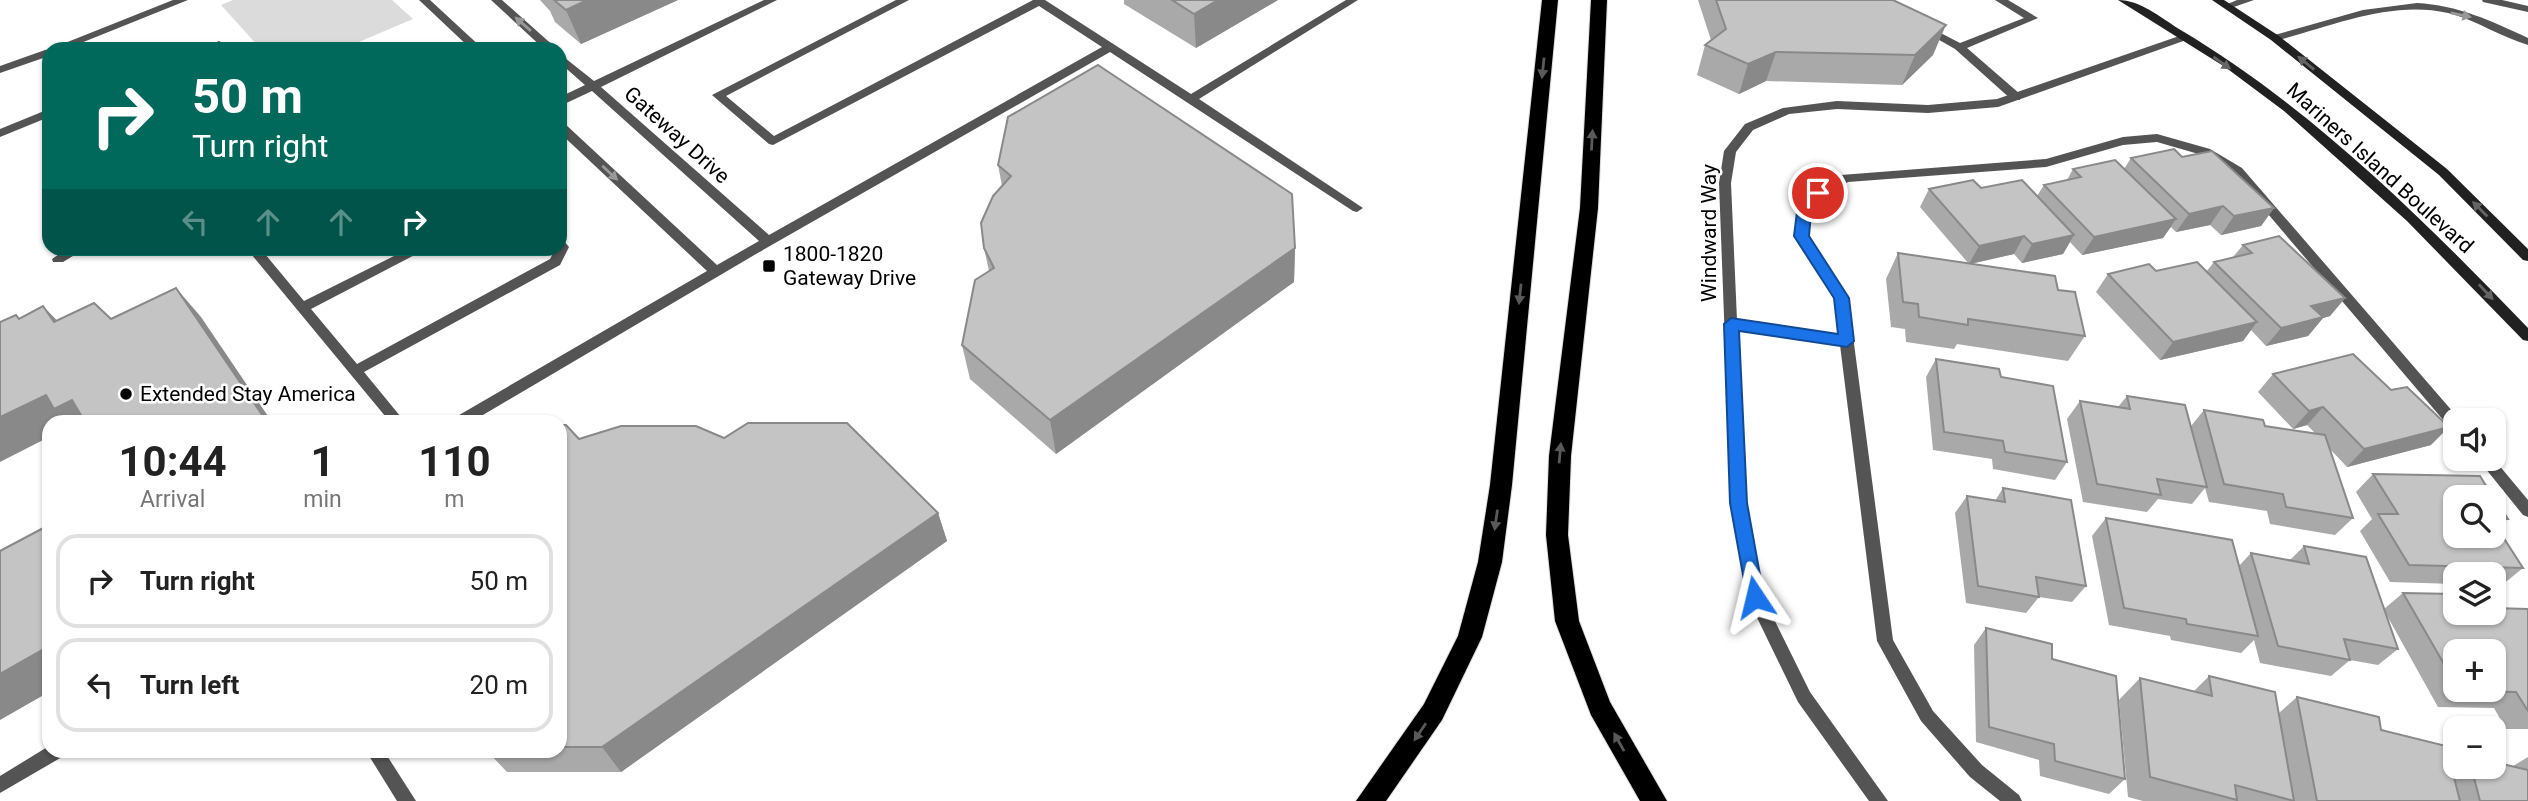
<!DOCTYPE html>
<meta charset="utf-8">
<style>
body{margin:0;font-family:Roboto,sans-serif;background:#f2f2f2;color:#222;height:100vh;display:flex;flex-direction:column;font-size:26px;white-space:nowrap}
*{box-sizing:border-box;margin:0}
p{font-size:23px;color:#767676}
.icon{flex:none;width:38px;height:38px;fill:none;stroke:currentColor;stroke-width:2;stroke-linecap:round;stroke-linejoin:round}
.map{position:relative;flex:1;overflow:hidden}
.sheet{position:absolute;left:42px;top:415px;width:525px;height:343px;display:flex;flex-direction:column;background:#fff;border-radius:21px;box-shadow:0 2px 5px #0004}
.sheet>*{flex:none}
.top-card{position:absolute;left:42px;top:42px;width:525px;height:214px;border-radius:21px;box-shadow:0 2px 5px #0004;background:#00695c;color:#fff;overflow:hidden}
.tools{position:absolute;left:2443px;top:408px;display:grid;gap:14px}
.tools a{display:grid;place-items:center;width:63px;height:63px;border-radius:14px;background:#fff;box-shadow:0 2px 5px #0004;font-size:35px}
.pin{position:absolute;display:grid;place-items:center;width:60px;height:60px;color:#fff;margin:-30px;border:4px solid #fff;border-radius:50%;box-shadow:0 2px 7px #0007}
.me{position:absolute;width:77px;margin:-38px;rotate:350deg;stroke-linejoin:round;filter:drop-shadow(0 0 5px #0008)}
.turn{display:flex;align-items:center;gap:24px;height:147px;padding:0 35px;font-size:32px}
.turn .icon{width:91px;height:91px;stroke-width:2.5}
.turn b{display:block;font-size:49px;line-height:60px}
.lanes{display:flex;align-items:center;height:66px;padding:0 35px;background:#0003;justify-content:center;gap:35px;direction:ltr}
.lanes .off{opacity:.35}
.eta{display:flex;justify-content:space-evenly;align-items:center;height:119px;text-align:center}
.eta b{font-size:42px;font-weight:700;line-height:49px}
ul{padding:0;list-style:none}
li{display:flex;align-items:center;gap:21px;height:94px;margin:0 14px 10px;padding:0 21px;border:4px solid #e0e0e0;border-radius:21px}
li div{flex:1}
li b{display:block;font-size:26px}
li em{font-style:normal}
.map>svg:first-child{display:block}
.green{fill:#dbdbdb}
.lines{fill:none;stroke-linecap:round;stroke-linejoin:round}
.motorway-casing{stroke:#dbdbdb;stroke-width:2}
.service{fill:#545454;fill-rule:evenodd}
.minor{fill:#545454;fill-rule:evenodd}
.secondary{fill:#212121;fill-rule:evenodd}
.motorway{fill:#000;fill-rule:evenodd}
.wall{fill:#a9a9a9;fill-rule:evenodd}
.shaded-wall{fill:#898989}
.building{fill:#c4c4c4;stroke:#898989;stroke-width:2}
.oneway{fill:#989898}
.oneway2{fill:#646464}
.oneway3{fill:#595959}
.route{fill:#1a73e8;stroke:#114b97;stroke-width:2}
.poi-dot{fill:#000;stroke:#fff;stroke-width:2.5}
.labels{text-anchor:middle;stroke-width:5;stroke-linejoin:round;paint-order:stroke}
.street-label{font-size:21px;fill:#000;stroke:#fff}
.poi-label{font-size:21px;fill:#000;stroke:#fff;text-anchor:start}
</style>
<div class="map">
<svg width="2528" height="801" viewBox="0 0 2528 801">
<rect width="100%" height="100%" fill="#fff"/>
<polygon class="green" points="233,0 392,0 413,19 347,47 268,49 258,46 221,5"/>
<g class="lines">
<defs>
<g id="motorway">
<polygon points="1542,0 1558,0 1512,485 1502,562 1482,637 1442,720 1386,801 1356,801 1424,704 1458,636 1478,562 1490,485"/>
<polygon points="1591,0 1607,0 1598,208 1571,456 1568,535 1579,621 1610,702 1667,801 1640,801 1591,715 1555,621 1546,535 1549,456 1580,208"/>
</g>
</defs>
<use href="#motorway" class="motorway-casing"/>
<g class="service">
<polygon points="173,0 188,0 66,49 49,49 49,56 0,73 0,66 45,50 50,49"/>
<polygon points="419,0 430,0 483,49 471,49"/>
<polygon points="491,0 502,0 557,49 544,49"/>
<polygon points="764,0 777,0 601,87 769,235 1102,47 1039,6 773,145 769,144 712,95 896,0 909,0 726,96 774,136 1033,0 1045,0 1191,94 1346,0 1358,0 1199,99 1363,208 1357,212 1353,211 1110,52 756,254 471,422 452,422 454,418 707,271 560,133 560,122 564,123 717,265 759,241 592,91 560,106 560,97 585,85 560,63 560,54 594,81"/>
<polygon points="1995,0 2008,0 2038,18 1967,48 2020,94 2020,100 2012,100 1955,49 1920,29 1921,27 1929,27 1960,43 2024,18"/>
<polygon points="219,41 232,49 201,49"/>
<polygon points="49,109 49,117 0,137 0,129"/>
<polygon points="2157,134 2210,149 2242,168 2460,420 2455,420 2455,429 2450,428 2234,174 2202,155 2157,142 2123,145 2046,167 1848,182 1822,196 1810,213 1808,236 1848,298 1893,640 1933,711 1982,765 2019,795 2022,801 2000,801 1970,777 1921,721 1877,641 1840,345 1731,329 1724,324 1731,319 1839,335 1834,298 1796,236 1800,209 1814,190 1841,175 2046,159 2123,137"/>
<polygon points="560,240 564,241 569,247 560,265 364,372 405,422 390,422 247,249 260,248 304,301 410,248 428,248 311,309 357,364 550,259 556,248 560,248"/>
<polygon points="68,248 86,248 63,262 53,262 52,259"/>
<polygon points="2477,458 2493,458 2528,500 2528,517 2523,515"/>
<polygon points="49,746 49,751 64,751 62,757 0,793 0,776"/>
<polygon points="366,751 384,751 416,801 397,801"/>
</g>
<g class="minor">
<polygon points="2237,0 2254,0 2228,9 2223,6"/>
<polygon points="2482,0 2502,0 2528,6 2528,12 2483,2"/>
<path d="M2417,3C2457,5 2492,21 2528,38V45C2501,37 2476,20 2448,13C2390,0 2330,27 2275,41L2270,38L2271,36L2363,10Z"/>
<polygon points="2185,34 2190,37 2189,39 1998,107 1928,113 1837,109 1789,114 1753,130 1736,152 1731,183 1745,503 1763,597 1810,692 1888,801 1869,801 1798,702 1747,597 1731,503 1719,183 1724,151 1745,124 1783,108 1837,101 1928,105 1997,99"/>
</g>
<g class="secondary">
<path d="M2118,0C2140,0 2160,17 2179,29C2312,108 2421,217 2528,328V341L2523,340L2407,221L2284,111L2225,67Z"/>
<polygon points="2212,0 2224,0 2279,36 2447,169 2528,249 2528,261 2523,260 2439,175 2271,40"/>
</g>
<use href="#motorway" class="motorway"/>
</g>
<g class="wall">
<polygon points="540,0 678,0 581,44 555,22 550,11"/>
<polygon points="1124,0 1278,0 1196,48 1124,4"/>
<polygon points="1698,0 1893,0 1933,55 1902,85 1766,81 1739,94 1697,75 1705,45 1711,40"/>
<polygon points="2182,157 2274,208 2261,226 2221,235 2210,225 2176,232 2171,227 2163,238 2082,255 2070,242 2063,254 2022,263 2014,254 1971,264 2058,290 2085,336 2068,361 1957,344 1954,349 1906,342 1905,329 1891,327 1886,279 1898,253 1969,264 1920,207 1929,189 1981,188 2037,196 2044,185 2067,180 2073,169 2124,169 2131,158"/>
<polygon points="998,165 1295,248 1294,282 1056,454 970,379 962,345 989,271 984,248 1002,186"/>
<polygon points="2243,245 2345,298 2330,316 2323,318 2308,336 2266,346 2251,330 2243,341 2160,360 2096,292 2108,274 2156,271 2206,272 2214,262 2233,257"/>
<polygon points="1936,359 2001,377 2067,462 2055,480 1993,469 1992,459 1933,450 1926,377"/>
<polygon points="2273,374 2431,445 2347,467 2329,448 2353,518 2335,535 2270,524 2267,511 2209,502 2205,488 2192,504 2158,499 2147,512 2083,502 2067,419 2080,401 2118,407 2127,396 2191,426 2204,410 2265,426 2316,434 2307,425 2293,429 2258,392"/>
<polygon points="560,425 579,439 724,438 938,513 947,541 621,772 507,772 487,751 560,751"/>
<polygon points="2373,474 2455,497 2494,536 2494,497 2508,519 2497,528 2523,568 2502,585 2494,584 2494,574 2455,574 2455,584 2390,582 2360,531 2372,519 2356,492"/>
<polygon points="2003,488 2086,586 2072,602 2039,597 2026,613 1966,603 1955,513 1967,496 1995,501"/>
<path d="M2106,518L2239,566L2251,553L2290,560L2304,546L2384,609L2403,593L2455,612L2528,609V729H2506L2494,708L2438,707L2385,612L2398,649L2378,665L2350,660L2331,676L2260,663L2254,640L2241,653L2171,640L2170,636L2109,625L2092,536ZM2455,651L2494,690H2455Z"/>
<polygon points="1986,628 2052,659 2125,779 2109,794 2040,776 2039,760 1976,742 1974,645"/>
<polygon points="2209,676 2279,713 2297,697 2381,730 2451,767 2455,764 2455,766 2513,766 2528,757 2528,801 2143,801 2128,797 2119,700 2140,678 2194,691"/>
</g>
<g class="shaded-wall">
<polygon points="587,0 678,0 581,44 566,10"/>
<polygon points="1218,0 1278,0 1196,48 1194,14"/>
<polygon points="1946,25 1933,55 1902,85 1915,55"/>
<polygon points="1776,52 1766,81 1739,94 1748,64"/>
<polygon points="2223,206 2210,225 2176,232 2189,214"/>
<polygon points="2274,208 2261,226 2221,235 2234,216"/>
<polygon points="2176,219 2163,238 2082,255 2094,237"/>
<polygon points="2074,235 2063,254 2022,263 2032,244"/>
<polygon points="2024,236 2014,254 1969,264 1979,246"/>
<polygon points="1295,248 1294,282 1056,454 1050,420"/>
<polygon points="176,288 201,317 272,422 267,422"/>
<polygon points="2345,298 2330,316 2323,318 2308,336 2266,346 2281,328 2311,306"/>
<polygon points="43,306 71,335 54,322"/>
<polygon points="2257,322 2243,341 2160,360 2173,342"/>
<polygon points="46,395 72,400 94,422 49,422 49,437 0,462 0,417"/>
<polygon points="2323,407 2307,425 2293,429 2309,411"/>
<polygon points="2449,427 2431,445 2347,467 2364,449"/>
<polygon points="938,513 947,541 621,772 602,747"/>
<polygon points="49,646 49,692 0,720 0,674"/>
</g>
<g class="building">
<polygon points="554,0 587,0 566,10"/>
<polygon points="1172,0 1218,0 1194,14"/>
<polygon points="1716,0 1893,0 1946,25 1915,55 1776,52 1748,64 1705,45 1726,29"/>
<polygon points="1098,65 1292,194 1295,248 1050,420 962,345 975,280 994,268 984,248 981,223 993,196 1011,176 998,165 1008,117"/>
<polygon points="2174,149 2182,157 2212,151 2274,208 2234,216 2223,206 2189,214 2131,158"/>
<polygon points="2115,160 2176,219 2094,237 2044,185 2081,177 2073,169"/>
<polygon points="1973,180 1981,188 2022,180 2074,235 2032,244 2024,236 1979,246 1929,189"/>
<polygon points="2279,236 2345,298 2311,306 2323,317 2281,328 2214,262 2252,253 2243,245"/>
<polygon points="1898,253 2055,276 2058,290 2075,292 2085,336 1968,319 1968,325 1919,317 1918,304 1903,302"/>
<polygon points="2197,262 2257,322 2173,342 2108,274 2149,264 2156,271"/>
<polygon points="176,288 267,422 85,422 72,400 54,409 46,395 0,417 0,322 16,315 19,319 43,306 54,322 94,303 111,319"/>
<polygon points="2353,354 2391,390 2407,387 2449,427 2364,449 2323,407 2309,411 2273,374"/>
<polygon points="1936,359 1999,369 2001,377 2053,386 2067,462 2005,452 2003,441 1944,432"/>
<polygon points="2127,396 2185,405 2207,487 2157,479 2161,495 2097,484 2080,401 2130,409"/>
<polygon points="2204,410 2263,420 2265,426 2325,435 2353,518 2286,507 2283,494 2224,484"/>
<polygon points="748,423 847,423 938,513 602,747 560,747 560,425 566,425 579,439 621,426 696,426 724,438"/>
<polygon points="2373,474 2480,476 2493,497 2455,497 2455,536 2494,536 2494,523 2523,568 2409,565 2378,514 2398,514"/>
<polygon points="2003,488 2071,500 2086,586 2036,577 2039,597 1978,586 1967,496 2005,502"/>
<polygon points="2494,497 2508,519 2494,519"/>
<polygon points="2106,518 2232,540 2258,636 2187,624 2186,619 2124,608"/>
<polygon points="49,525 49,646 0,674 0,551"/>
<polygon points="2304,546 2366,557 2398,649 2344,639 2350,660 2278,646 2251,553 2309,564"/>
<polygon points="2403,593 2455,594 2455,612 2494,612 2494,608 2528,609 2528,711 2516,692 2460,691 2459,690 2494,690 2494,651 2455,651 2455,683"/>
<polygon points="1986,628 2052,644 2052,659 2116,676 2125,779 2055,761 2054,744 1989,727"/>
<polygon points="2209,676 2275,692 2294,801 2235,785 2237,800 2150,777 2140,678 2212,696"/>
<polygon points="2297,697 2379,717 2381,730 2446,746 2460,801 2317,801"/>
<polygon points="2494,762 2528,770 2528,801 2480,801 2471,766 2494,766"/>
</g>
<defs><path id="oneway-solid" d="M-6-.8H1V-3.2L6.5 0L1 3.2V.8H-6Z" transform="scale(1.75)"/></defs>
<g class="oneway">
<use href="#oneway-solid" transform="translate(2461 15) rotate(12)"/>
<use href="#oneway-solid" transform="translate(523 24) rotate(-139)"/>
<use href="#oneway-solid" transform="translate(610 173) rotate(43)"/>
</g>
<g class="oneway2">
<use href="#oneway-solid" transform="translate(2222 63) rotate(35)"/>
<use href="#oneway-solid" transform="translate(2306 63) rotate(-141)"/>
<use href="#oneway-solid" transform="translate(2480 209) rotate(-135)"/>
<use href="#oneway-solid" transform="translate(2486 292) rotate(47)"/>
</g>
<g class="oneway3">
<use href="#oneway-solid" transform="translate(1543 68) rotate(96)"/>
<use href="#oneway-solid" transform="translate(1592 140) rotate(-87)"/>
<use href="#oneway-solid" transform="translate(1520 294) rotate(96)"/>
<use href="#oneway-solid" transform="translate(1560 453) rotate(-85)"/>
<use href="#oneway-solid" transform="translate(1496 520) rotate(98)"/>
<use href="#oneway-solid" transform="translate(1420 732) rotate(124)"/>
<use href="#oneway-solid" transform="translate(1619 742) rotate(-119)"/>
</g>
<polygon class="route" points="1818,189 1825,193 1811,213 1809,236 1849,298 1854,341 1847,347 1739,331 1747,503 1764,597 1755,604 1747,597 1730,503 1724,324 1731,318 1838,334 1834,298 1794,236 1797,212 1813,190"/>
<g class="poi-dot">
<rect x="762" y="259" width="14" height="14" rx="3.5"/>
<circle cx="126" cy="394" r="7"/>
</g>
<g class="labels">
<g class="street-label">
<text transform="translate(677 135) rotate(42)" y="7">Gateway Drive</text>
<text transform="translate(2380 168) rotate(42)" y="7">Mariners Island Boulevard</text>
<text transform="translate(1709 233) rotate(-90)" y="7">Windward Way</text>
</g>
<g class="poi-label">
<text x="783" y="261">1800-1820<tspan x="783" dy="24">Gateway Drive</tspan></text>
<text x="140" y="401">Extended Stay America</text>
</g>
</g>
</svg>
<div class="tools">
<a><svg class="icon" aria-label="sound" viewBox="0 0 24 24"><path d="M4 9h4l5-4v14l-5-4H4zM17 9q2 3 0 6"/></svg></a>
<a><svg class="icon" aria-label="search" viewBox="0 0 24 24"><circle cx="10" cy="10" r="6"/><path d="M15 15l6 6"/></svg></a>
<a><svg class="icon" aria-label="layers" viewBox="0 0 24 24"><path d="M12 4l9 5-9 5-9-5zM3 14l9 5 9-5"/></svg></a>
<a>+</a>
<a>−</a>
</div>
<div class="pin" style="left:1818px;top:193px;background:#d93025"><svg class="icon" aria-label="arrive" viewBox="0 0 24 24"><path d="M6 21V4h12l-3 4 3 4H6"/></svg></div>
<svg class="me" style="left:1755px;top:597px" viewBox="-20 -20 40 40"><path d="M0-17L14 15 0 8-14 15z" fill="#1a73e8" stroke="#fff" stroke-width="4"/></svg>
<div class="top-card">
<div class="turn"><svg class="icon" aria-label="right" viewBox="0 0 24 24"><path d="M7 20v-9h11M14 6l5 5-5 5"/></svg><div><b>50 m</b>Turn right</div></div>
<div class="lanes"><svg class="icon off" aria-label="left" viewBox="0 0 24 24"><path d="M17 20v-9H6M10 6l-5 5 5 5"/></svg><svg class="icon off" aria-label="ahead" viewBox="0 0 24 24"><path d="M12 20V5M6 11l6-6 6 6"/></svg><svg class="icon off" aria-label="ahead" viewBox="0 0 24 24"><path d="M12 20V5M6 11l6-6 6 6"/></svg><svg class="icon" aria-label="right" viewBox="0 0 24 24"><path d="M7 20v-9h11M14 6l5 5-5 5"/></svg></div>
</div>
<section class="sheet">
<div class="eta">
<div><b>10:44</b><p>Arrival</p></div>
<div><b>1</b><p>min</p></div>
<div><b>110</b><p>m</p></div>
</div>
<ul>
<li><svg class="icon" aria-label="right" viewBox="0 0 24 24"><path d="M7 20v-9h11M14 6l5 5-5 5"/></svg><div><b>Turn right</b></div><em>50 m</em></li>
<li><svg class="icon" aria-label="left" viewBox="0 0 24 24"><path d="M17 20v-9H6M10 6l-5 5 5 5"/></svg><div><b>Turn left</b></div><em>20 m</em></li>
</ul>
</section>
</div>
